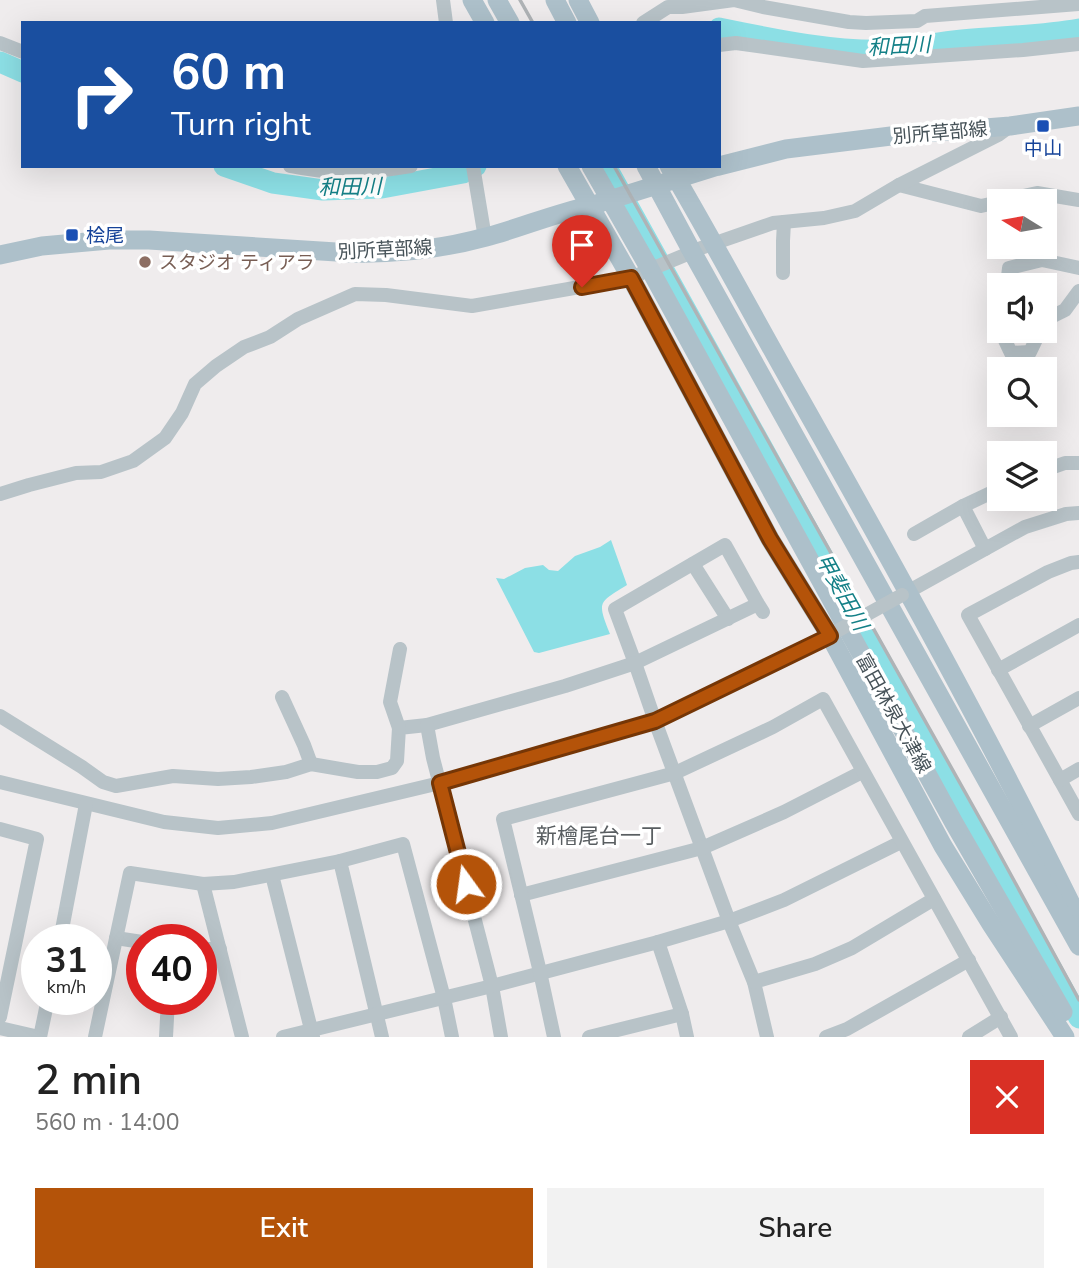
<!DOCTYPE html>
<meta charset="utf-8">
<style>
body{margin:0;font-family:"Nunito Sans","Noto Sans JP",sans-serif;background:#f2f2f2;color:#222;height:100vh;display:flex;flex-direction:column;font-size:26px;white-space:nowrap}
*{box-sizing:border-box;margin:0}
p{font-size:23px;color:#767676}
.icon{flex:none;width:38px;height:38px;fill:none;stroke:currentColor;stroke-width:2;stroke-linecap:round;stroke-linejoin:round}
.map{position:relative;height:1037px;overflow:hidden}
.panel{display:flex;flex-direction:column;background:#fff;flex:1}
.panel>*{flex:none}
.banner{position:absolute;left:21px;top:21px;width:700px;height:147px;border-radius:0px;box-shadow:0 7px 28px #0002;background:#1a4fa0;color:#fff;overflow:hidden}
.needle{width:46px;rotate:281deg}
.controls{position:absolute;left:987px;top:189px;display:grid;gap:14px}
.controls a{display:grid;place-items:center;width:70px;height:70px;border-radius:0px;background:#fff;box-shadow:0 7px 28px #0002;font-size:35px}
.speed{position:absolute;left:21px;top:924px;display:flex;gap:14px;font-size:35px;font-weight:700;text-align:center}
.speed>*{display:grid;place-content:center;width:91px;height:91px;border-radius:50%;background:#fff;box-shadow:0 7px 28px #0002;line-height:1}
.speed small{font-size:18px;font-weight:400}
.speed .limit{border:10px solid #d22;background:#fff;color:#111}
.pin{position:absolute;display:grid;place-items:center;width:60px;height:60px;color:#fff;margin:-72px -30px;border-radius:50% 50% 50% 0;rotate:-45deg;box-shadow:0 0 7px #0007}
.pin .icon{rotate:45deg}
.me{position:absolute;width:77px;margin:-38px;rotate:346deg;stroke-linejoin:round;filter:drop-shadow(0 0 5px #0008)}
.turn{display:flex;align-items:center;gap:24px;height:147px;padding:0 35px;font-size:32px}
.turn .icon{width:91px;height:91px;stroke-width:2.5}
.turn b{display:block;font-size:49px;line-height:60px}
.round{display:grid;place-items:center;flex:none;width:74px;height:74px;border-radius:0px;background:#f2f2f2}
.overview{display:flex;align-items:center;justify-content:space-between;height:119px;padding:0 35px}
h1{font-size:42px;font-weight:600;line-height:52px}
.cta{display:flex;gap:14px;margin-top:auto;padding:14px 35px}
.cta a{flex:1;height:80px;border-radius:0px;background:#b45309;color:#fff;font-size:28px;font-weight:600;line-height:80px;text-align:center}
.cta a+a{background:#f2f2f2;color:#222}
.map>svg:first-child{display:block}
.water{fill:#8cdfe5}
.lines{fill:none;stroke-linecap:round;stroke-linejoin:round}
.river{stroke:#8cdfe5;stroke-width:21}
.minor{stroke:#b8c3c8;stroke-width:14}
.major{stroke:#adc0ca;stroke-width:19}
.rail{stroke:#afb3b6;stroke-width:3.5}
.minor-bridge{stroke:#b8c3c8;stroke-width:14}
.major-bridge{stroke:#adc0ca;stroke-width:19}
.route-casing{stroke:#753606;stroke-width:18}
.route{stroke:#b45309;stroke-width:12}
.transit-dot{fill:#1a4fb4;stroke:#fff;stroke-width:2.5}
.education-dot{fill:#8d6e63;stroke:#fff;stroke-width:2.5}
.labels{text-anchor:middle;stroke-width:7;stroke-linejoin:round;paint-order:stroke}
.street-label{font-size:19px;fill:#465258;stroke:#fff}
.transit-label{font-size:19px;fill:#164399;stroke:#fff}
.education-label{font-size:19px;fill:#785e54;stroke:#fff;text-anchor:start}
.water-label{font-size:21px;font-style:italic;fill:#148087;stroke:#fff}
.neighbourhood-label{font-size:21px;fill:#595e61;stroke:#fff}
</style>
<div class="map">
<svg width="1079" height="1037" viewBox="0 0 1079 1037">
<rect width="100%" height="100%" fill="#efeced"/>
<path class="water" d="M611,540L627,585C598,603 597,601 610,634L539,653L534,652L496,578L504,579L525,568L543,565L549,570L558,571L575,556L600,547Z"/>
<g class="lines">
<g class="river">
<path d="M719,28C773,39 833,52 888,50C913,48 938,42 962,40C1001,36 1040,36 1079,29"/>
<polyline points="0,62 23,72"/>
<polyline points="224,166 273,183 323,190 382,188 463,173 476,166"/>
<polyline points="606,166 1079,1018"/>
</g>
<g class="minor">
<polyline points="443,0 446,23"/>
<polyline points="643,23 668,7 682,7 734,0 763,7 849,22 866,23 917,21 925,16 1079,4"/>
<polyline points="0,43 23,52"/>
<polyline points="719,45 736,43 863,61 1023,50 1079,44"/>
<path d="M290,166C333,175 369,173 411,166"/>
<polyline points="473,166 485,238"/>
<polyline points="899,185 981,206 999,202"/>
<polyline points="1001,201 1037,193 1079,200"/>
<polyline points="701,248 773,223 824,218 855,211 899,185 998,135 1009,127"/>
<polyline points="656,267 685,255"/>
<polyline points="783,273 783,241 784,222"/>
<polyline points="1007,285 1009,268 1042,260 1079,268"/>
<polyline points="1045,320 1065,310 1079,291"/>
<polyline points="1002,331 1002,334 1011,353 1030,352 1040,331"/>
<polyline points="1045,470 1065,463 1079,463"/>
<polyline points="0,494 29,485 76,473 101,472 133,461 165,438 182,413 195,384 216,366 244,347 270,337 298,319 355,294 386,295 472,306 631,278 640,274"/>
<polyline points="963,506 985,549"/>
<polyline points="914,534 963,506 999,489"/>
<polyline points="1079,562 1071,563 1048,572 968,615 1079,814"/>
<polyline points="693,564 728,619"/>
<polyline points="902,595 1025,527 1066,514 1079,513"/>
<polyline points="758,604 635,663 615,609 725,545 758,604 763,612"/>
<polyline points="998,670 1079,625"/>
<polyline points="282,697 304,745 311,764"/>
<polyline points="0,716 82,767 103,782 116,786 173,776 218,779 251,777 286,772 311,764 358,772 377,772 392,768 397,761 399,728 427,725 565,686 635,663 655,721 729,921 754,982 767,1037"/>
<polyline points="427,725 433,758 492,986 501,1037"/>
<polyline points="1029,726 1079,698"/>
<polyline points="399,728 390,702 400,649"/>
<polyline points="1060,780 1079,769"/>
<polyline points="0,782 164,822 218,828 272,823 440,783 655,721 704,698 837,631"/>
<polyline points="0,829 37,839 0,1017"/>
<polyline points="340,861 382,1037"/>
<polyline points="272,875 313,1037"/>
<polyline points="203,884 242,1037"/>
<polyline points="521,895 702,848 784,812 862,772"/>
<polyline points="116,938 142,942"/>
<polyline points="60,940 86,804"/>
<polyline points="658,942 682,1014 687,1037"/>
<polyline points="201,949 220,949"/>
<polyline points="754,982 815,964 852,948 934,899"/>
<polyline points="0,1028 39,1037"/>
<polyline points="40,1037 48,999"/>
<polyline points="95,1037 130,873 203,884 234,882 340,861 403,844 444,998 452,1037"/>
<polyline points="166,1037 168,999"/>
<polyline points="283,1037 492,986 658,942 729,921 784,900 901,842"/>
<polyline points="554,1037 540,972 503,819 675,773 773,727 823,699 1011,1037"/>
<polyline points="589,1037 682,1014"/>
<polyline points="826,1037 847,1029 969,960"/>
<polyline points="969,1037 1001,1017"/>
</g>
<g class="major">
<polyline points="472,0 485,23"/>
<polyline points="497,0 510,23"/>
<polyline points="555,0 567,23"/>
<polyline points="578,0 590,23"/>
<polyline points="567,166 631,278 770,539 830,636 943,846 991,924 1065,1037"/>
<path d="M669,166C714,242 755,320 799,397C896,569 992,742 1079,920"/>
<polyline points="719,166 786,149 899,135 1010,126 1079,116"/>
<polyline points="690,248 1079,946"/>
<path d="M0,255L42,246L109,240H149L352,253C397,254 442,249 486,237C521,228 555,213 590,206L718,166"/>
<polyline points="647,264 954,823 1063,1012"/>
</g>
<g class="rail">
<polyline points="520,0 533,23"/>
<polyline points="614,166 993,842 1079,1000"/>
</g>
<polyline class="minor-bridge" points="837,631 902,595"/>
<g class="major-bridge">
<polyline points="591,166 647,264"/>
<polyline points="646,166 690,248"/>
</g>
</g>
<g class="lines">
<defs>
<polyline id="route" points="466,884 440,783 655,721 830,636 770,539 631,278 582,287"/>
</defs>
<use href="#route" class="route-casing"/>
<use href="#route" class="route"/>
</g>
<g class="transit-dot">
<rect x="1036" y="119" width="14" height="14" rx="3.5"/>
<rect x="65" y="228" width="14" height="14" rx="3.5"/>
</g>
<circle class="education-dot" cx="145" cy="262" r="7"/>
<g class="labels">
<g class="street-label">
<text transform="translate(940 132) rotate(-5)" y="7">別所草部線</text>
<text transform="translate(385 249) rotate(-3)" y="7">別所草部線</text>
<text transform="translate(894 713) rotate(61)" y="7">富田林泉大津線</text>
</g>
<g class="transit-label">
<text x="1043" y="155">中山</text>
<text x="86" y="242" text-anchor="start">桧尾</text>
</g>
<g class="education-label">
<text x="159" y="269">スタジオ ティアラ</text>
</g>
<g class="water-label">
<text transform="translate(899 46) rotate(-3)" y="7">和田川</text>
<text transform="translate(350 187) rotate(-1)" y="7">和田川</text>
<text transform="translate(842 592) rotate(61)" y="7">甲斐田川</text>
</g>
<g class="neighbourhood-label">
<text x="599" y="843">新檜尾台一丁</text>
</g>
</g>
</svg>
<div class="controls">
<a><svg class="needle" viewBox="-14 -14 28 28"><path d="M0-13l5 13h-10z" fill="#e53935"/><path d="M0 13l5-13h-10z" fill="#767676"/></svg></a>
<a><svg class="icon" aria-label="sound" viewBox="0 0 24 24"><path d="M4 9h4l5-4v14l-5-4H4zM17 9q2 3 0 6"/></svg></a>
<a><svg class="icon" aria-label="search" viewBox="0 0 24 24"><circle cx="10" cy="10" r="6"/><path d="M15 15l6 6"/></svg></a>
<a><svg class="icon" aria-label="layers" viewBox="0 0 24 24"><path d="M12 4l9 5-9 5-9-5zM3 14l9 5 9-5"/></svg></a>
</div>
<div class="speed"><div>31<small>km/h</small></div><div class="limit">40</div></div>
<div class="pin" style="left:582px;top:287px;background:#d93025"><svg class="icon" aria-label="arrive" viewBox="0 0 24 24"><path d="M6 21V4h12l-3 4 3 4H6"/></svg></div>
<svg class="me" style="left:466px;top:884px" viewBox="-20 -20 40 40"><circle r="17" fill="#b45309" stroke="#fff" stroke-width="3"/><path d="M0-11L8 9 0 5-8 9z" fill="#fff"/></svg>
<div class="banner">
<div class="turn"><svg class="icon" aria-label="right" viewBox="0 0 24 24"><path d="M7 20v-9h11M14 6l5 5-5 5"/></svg><div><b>60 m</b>Turn right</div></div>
</div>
</div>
<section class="panel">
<div class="overview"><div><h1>2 min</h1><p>560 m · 14:00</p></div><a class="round" style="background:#d93025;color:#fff"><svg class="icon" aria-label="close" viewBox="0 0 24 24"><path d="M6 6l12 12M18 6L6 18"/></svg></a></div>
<div class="cta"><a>Exit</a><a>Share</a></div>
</section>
